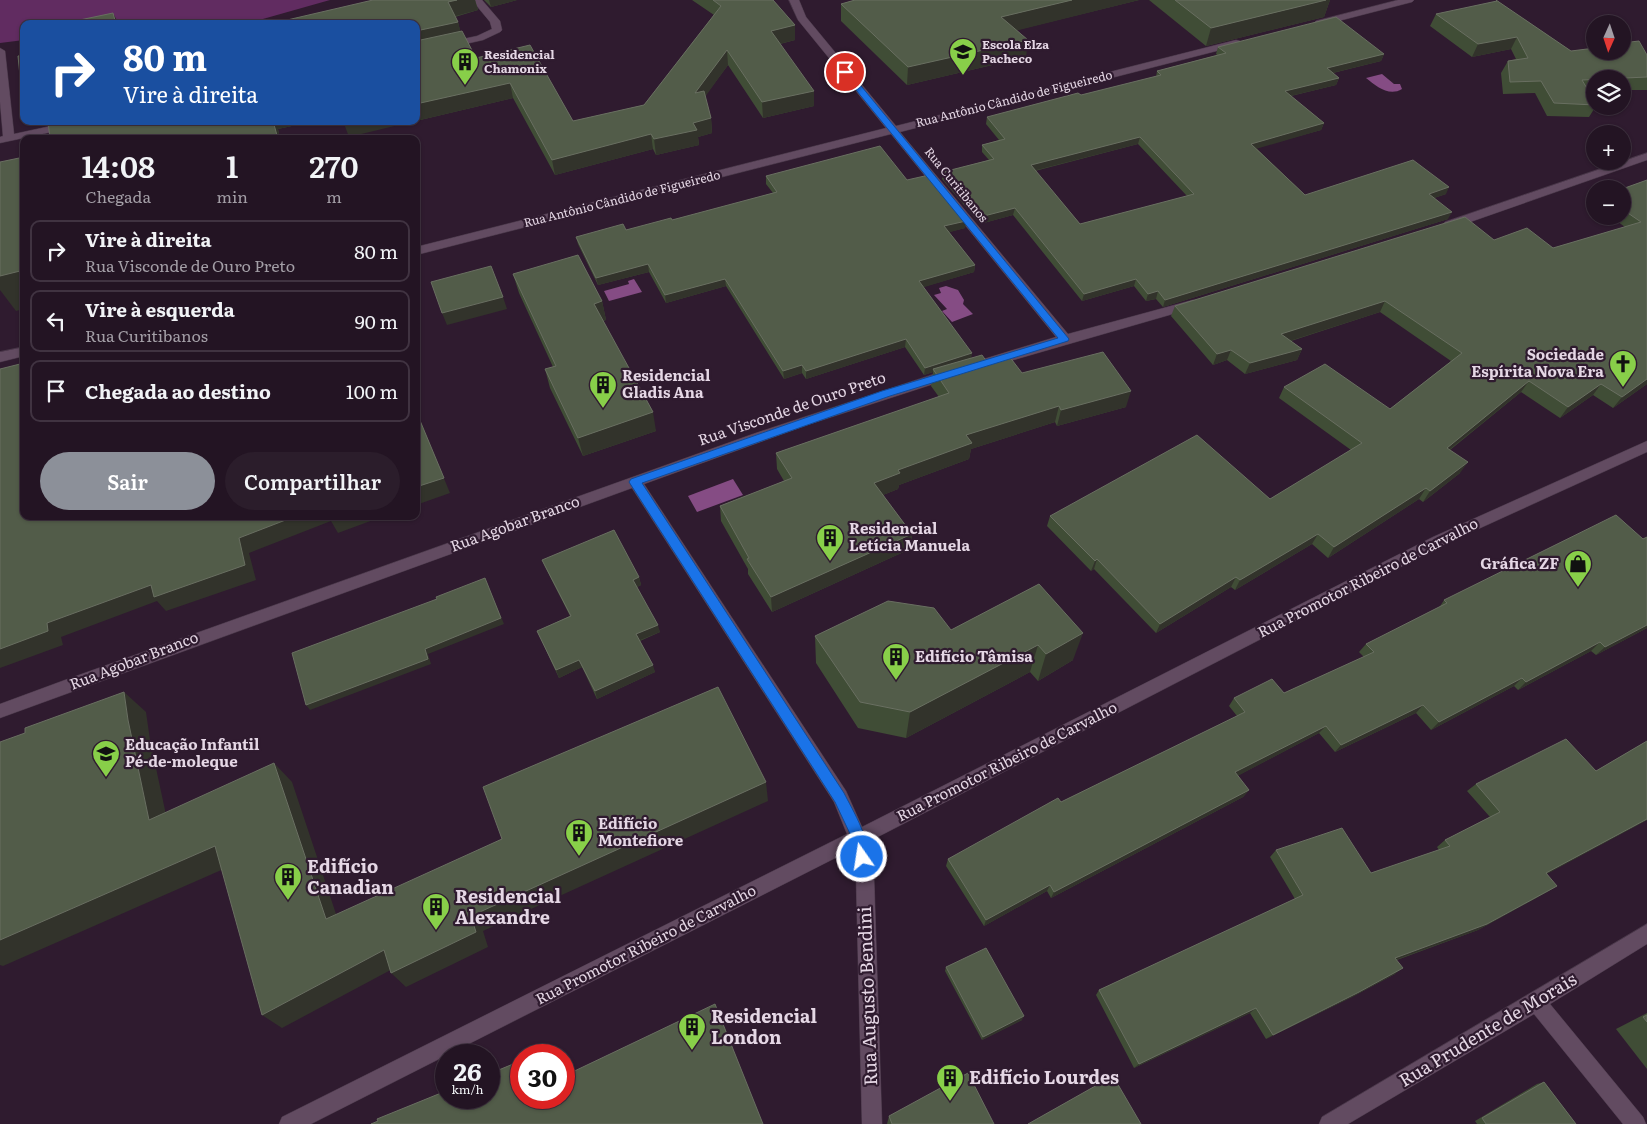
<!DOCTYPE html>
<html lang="pt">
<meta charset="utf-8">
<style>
body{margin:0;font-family:Literata,serif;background:#2b1d2b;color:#f1f3f6;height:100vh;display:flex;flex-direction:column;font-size:19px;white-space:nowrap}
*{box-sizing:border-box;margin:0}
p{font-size:16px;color:#a39ea6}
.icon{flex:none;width:28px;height:28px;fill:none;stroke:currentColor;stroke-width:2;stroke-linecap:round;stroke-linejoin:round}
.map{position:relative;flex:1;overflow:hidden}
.side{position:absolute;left:20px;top:135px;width:400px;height:385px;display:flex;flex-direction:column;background:#231423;border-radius:10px;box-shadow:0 1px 4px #0004,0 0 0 1px #403341}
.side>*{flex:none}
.banner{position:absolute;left:20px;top:20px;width:400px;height:105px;border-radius:10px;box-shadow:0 1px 4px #0004,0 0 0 1px #403341;background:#1a4fa0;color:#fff;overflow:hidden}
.needle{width:32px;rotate:183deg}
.tools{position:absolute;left:1586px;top:15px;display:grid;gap:10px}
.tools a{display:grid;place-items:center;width:45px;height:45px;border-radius:50%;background:#231423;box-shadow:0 1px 4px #0004,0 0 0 1px #403341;font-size:25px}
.speed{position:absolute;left:435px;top:1044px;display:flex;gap:10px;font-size:25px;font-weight:700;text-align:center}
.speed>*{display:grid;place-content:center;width:65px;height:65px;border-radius:50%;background:#231423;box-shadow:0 1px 4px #0004,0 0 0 1px #403341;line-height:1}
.speed small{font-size:12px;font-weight:400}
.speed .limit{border:8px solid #d22;background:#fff;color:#111}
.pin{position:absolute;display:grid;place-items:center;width:42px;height:42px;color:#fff;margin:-21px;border:2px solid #fff;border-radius:50%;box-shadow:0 1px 5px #0007}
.me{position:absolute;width:55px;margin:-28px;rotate:347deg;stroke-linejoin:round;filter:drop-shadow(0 0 4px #0008)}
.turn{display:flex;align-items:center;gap:18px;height:105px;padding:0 20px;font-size:22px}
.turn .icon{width:65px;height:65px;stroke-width:2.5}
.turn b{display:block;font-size:35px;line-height:42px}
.eta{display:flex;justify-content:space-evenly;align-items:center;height:85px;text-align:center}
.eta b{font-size:30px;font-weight:600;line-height:35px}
.primary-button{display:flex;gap:10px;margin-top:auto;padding:10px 20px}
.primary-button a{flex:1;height:58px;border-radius:30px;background:#8c9099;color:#fff;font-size:20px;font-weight:600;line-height:58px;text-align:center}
.primary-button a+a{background:#2b1d2b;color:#f1f3f6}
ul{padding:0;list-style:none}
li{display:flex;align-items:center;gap:15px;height:62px;margin:0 10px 8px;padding:0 10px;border:2px solid #403341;border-radius:10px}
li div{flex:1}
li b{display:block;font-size:19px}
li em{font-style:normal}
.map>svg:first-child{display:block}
.green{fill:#612c61}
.water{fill:#854c84}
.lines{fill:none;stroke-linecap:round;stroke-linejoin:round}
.minor-casing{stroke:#483748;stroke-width:1}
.minor{fill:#624b61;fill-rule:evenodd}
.wall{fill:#404d36;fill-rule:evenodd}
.shaded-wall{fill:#32332b}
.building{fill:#525c49;stroke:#696f61;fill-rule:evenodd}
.route{fill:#1a73e8;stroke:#114b97}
.labels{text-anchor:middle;stroke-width:4.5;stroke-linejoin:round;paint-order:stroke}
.far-poi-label{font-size:12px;font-weight:bold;fill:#e5d7e5;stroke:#2f1b2f;text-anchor:start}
.far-street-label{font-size:12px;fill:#e5d7e5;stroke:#2f1b2f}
.poi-label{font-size:15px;font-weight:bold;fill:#e5d7e5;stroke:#2f1b2f;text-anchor:start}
.street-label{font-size:15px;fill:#e5d7e5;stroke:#2f1b2f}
.near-poi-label{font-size:18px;font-weight:bold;fill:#e5d7e5;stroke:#2f1b2f;text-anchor:start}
.near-street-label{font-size:18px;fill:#e5d7e5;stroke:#2f1b2f}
</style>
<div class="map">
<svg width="1647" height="1124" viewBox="0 0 1647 1124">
<rect width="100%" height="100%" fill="#2f1b2f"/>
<polygon class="green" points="0,0 330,0 245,24 24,24 24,40 0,43"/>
<g class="water">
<path d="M1382,74L1394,84H1400L1402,89C1389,97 1376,86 1366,78Z"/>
<polygon points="634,279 642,292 609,301 604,291 629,284 628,281"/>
<polygon points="946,286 958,290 964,300 963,304 973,314 952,322 942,311 947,309 934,295 941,293 939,288"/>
<polygon points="733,479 743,495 697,512 688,496"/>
</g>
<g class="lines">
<defs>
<g id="minor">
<polygon points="472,0 482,0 500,21 502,30 500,32 483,40 416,55 416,49 477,36 492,29 490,22"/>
<polygon points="789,0 799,0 806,17 896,126 1236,40 1240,41 1240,45 900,132 1068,334 1193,300 1197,301 1199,304 1197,307 989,367 984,365 982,362 984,359 1056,337 891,134 416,255 416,247 886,128 798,20"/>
<polygon points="1398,0 1414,0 1412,2 1319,26 1314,23 1316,21"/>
<polygon points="0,48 5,51 14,134 74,121 95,121 94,123 0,143 0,137 3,136 0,102"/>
<polygon points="1647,153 1647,160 1453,228 1445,228 1443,225 1445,222"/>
<polygon points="24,347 24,356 0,362 0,352"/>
<polygon points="950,369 955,371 957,374 955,377 810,424 644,484 846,791 862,827 1433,537 1647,441 1647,452 1443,545 868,842 874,876 882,1124 862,1124 856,876 851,850 311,1124 279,1124 282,1117 847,834 834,802 632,488 0,718 0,704 65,680 753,434"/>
<polygon points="1647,924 1647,944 1550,1004 1643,1117 1646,1124 1623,1124 1534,1014 1348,1124 1319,1124 1322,1117"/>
</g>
</defs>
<use href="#minor" class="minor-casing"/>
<use href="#minor" class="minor"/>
</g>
<g class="wall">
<polygon points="373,0 475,0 478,10 455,17 458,22 460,31 476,58 573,121 644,105 714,15 692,0 773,0 795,25 795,40 780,44 814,106 763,118 728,65 705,96 711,118 712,133 698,137 699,145 656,155 653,149 555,175 513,98 416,121 416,24"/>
<polygon points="484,0 517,0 491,7"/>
<polygon points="855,0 1139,0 1017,30 1026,57 907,85 841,21 841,4"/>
<polygon points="1149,0 1330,0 1324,17 1206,46"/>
<polygon points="1496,0 1571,51 1647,55 1647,90 1622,90 1622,79 1595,79 1595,91 1589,92 1595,102 1595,106 1596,106 1589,117 1547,116 1535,93 1503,94 1501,73 1508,61 1516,59 1511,49 1472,57 1430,26 1436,14 1496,2"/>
<path d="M1218,47L1384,54L1381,61L1333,73L1339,78L1336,85L1291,96L1324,123L1321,130L1256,148L1305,195L1446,194L1434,198L1448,219L1163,307L1156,299L1146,301L1134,286L1082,301L1013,215L980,224L942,179L943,172L989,160L982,152V145L999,140L986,124L987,117L1081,95L1156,77L1157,71L1217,55L1216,54ZM1138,144L1187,196L1080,224L1035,171Z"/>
<polygon points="34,121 315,121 278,129 280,139 50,139 49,125"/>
<polygon points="766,176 907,180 966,221 965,228 949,232 975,265 974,272 923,287 971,358 1022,373 1126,407 1057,426 1055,422 971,449 969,459 899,485 898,489 883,495 912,534 910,549 772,612 748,574 748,569 721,521 720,506 784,481 777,469 776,453 939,397 931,386 933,372 924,375 905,347 806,379 802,373 784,379 726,286 666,303 649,272 598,285 578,244 576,237 626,230 672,220 773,193 766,184"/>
<polygon points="1647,180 1647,384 1613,408 1593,395 1560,418 1521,392 1450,450 1460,473 1423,502 1419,499 1328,558 1312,544 1235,590 1231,587 1156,633 1094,569 1091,571 1047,526 1050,516 1270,499 1351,450 1279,398 1284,387 1390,409 1451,361 1380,312 1291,341 1302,349 1297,360 1245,374 1227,360 1213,365 1171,316 1175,306 1494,240 1553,248 1625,227 1610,216 1622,216 1622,189"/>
<polygon points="513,274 602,301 606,320 603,321 656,431 583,456 550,388 545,369 553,367 519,293"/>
<polygon points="1647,537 1647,628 1596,655 1591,651 1518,690 1514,686 1431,730 1416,713 1335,752 1319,733 1237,776 1249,790 1243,797 1051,898 1047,891 984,926 946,866 948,859 1061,802 1237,716 1229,706 1234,698 1284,693 1364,657 1359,652 1366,644 1439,608 1444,600"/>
<polygon points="542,560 639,577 641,585 637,587 660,632 640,641 655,672 597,699 582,667 559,678 537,631 570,616 545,567"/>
<polygon points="1039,584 1073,660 1038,681 1030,672 906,738 858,728 816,663 815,636 951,630"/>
<polygon points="1647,741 1647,820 1546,874 1557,886 1547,892 1478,930 1397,960 1395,974 1352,997 1266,1039 1250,1013 1134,1068 1096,995 1099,990 1295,899 1270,857 1276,850 1371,873 1439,850 1437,847 1445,840 1490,817 1467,791 1476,784 1596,771"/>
<polygon points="946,967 1022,1020 982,1040 945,971"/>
<polygon points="1647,1013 1647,1069 1616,1029"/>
<polygon points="1544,1082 1576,1124 1477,1124 1475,1121 1537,1084"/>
<polygon points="889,1116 994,1124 887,1124"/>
</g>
<g class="shaded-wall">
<polygon points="457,0 475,0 478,10 452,17 448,2"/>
<polygon points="489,0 517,0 491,7"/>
<polygon points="1072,0 1139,0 999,35 1001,17"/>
<polygon points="1326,0 1330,0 1324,17 1206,46 1211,28"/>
<polygon points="113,13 119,24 116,24"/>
<polygon points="458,22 462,37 416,47 416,31"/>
<polygon points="795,25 795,40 771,46 771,31"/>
<polygon points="1517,37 1511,49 1472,57 1478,44"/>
<polygon points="1028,40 1026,57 907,85 908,67"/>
<polygon points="727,50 728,65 697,108 695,93"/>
<polygon points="1384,54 1381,61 1324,75 1327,68"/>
<polygon points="1339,78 1336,85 1282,98 1285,91"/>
<polygon points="510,83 513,98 416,121 416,104"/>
<polygon points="814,91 814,106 763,118 762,102"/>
<polygon points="711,118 712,133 698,137 699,145 656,155 654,139 693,123"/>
<polygon points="273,121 315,121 278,129 280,139 278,139"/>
<polygon points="343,121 415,121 349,137"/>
<polygon points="1324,123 1321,130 1249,151 1251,144"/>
<polygon points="651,134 653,149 555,175 552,160"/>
<polygon points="1140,137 1138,144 1029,172 1031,165"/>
<polygon points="1449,187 1446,194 1425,201 1429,194"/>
<polygon points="1015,208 1013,215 980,224 980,217"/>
<polygon points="1452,212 1448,219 1163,307 1165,300"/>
<polygon points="966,221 965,228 943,234 944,226"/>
<polygon points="648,264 649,272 598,285 596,278"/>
<polygon points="975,265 974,272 918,289 919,281"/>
<polygon points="24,270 24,309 16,311 0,290 0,276"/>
<polygon points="725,279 726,286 666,303 665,295"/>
<polygon points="1136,279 1134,286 1082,301 1084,294"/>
<polygon points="1158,291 1156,299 1146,301 1148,294"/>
<polygon points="503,297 507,309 447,325 442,313"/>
<polygon points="602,301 606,320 598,322 594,304"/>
<polygon points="1385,301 1380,312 1277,345 1281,334"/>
<polygon points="906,339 905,347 806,379 806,371"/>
<polygon points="1302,349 1297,360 1245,374 1250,363"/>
<polygon points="1231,350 1227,360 1213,365 1217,354"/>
<polygon points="972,353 971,361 933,369 933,372 924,375 925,368"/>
<polygon points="802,365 802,373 784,379 783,371"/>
<polygon points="1647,379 1647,384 1613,408 1622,397"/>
<polygon points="1529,381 1521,392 1439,458 1447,448"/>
<polygon points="1601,384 1593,395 1560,418 1568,407"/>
<polygon points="1131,391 1126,407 1057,426 1061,410"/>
<polygon points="1059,406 1055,422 971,449 969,459 899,485 898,489 873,499 874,483 966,435"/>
<polygon points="653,412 656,431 583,456 578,438"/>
<polygon points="422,425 450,493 416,505 416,487"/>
<polygon points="1468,462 1460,473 1423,502 1430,491"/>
<polygon points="1426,488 1419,499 1328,558 1334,547"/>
<polygon points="296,516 384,516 338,533 331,521 249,553 256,580 166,611 157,601 61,637 63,645 0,668 0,649 47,623 151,585 239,538"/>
<polygon points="912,534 910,549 772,612 771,597"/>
<polygon points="1318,534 1312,544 1235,590 1240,580"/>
<polygon points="1097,559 1094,569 1091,571 1095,561"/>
<polygon points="639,577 641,585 635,588 633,580"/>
<polygon points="1236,577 1231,587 1156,633 1160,624"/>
<polygon points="485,578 504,624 428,654 431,664 310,710 306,705 425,649"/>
<polygon points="658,625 660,632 638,641 636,634"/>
<polygon points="1647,625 1647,628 1596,655 1605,647"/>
<polygon points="1083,633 1073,660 1038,681 1046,654"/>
<polygon points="1600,642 1591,651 1518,690 1526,682"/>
<polygon points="1038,645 1030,672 906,738 910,712"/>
<polygon points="579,660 582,667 559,678 556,670"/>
<polygon points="653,665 655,672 597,699 595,691"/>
<polygon points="1522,678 1514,686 1431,730 1439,722"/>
<polygon points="124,692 146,712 150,740 171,838 149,820 128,720"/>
<polygon points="1423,705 1416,713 1335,752 1341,745"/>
<polygon points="1326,726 1319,733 1230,780 1235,772"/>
<polygon points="274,763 292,782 343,935 326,919"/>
<polygon points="766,782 768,801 483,931 488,947 406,987 391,973 471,916"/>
<polygon points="1249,790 1243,797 1051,898 1054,892"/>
<polygon points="1647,819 1647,820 1536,880 1546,873"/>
<polygon points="215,846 235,864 3,966 0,965 0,940"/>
<polygon points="1050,885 1047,891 984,926 986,920"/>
<polygon points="1557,886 1547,892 1478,930 1387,963 1395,958"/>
<polygon points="384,950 400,965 282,1028 262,1015"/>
<polygon points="1403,968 1395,974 1352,997 1266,1039 1273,1035"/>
<polygon points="1256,1008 1250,1013 1134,1068 1139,1064"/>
<polygon points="1024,1016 1022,1020 982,1040 983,1037"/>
<polygon points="518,1062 521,1065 521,1075"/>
</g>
<g class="building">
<polygon points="373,0 457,0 448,2 458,22 416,31 416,24 270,24"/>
<polygon points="713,0 773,0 795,25 771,31 814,91 762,102 727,50 695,93 704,91 711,118 693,123 697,130 654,139 651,134 552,160 510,83 416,104 416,41 462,31 476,58 530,45 573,121 644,105 721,6"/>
<polygon points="855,0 1072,0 1001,17 1028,40 908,67 841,4"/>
<polygon points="1175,0 1326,0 1211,28"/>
<polygon points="1496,0 1571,51 1595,48 1595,51 1622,51 1622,43 1639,41 1647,55 1647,77 1582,80 1595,102 1595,105 1554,103 1541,81 1510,82 1508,61 1528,58 1517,37 1478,44 1436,14 1497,1"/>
<polygon points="113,13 116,24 75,24 75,21"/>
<path d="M1336,17L1384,54L1327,68L1339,78L1285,91L1324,123L1251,144L1305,195L1413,160L1449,187L1429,194L1452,212L1165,300L1158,291L1148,294L1136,279L1084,294L1015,208L980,217L943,172L994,159L982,145L1005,139L987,117L1078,93L1081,95L1161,75L1157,71L1226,53L1218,47ZM1140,137L1194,194L1080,224L1031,165Z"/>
<polygon points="24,55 24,106 23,106 18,56"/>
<polygon points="48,121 273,121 278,139 50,139"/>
<polygon points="880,146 907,180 929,175 966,221 944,226 975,265 919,281 972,353 925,368 906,339 806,371 802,365 783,371 725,279 665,295 648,264 596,278 576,237 623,224 626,230 671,218 672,220 777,192 766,176"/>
<polygon points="24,157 24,270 0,276 0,162"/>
<polygon points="1647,180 1647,379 1622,397 1601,384 1568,407 1529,381 1447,448 1468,462 1430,491 1426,488 1334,547 1318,534 1240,580 1236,577 1160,624 1097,559 1095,561 1050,516 1197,435 1270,499 1362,443 1284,387 1325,364 1390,409 1462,353 1385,301 1281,334 1302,349 1250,363 1231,350 1217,354 1175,306 1465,217 1494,240 1527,228 1553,248 1641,222 1622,209 1622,189"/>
<polygon points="578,255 602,301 594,304 653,412 578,438 545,369 556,366 513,274"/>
<polygon points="491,266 503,297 442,313 431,282"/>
<polygon points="1103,352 1131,391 1061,410 1059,406 966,435 972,443 898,470 900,473 874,483 912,534 771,597 747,559 749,558 720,506 792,478 776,453 949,393 933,369 982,355 987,362 1009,356 1022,373"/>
<polygon points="24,363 24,516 296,516 239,538 245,565 154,597 151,585 47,623 48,631 0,649 0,369"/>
<polygon points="416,411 444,478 416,487"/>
<polygon points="1616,515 1643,539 1647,537 1647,625 1605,647 1600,642 1526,682 1522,678 1439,722 1423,705 1341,745 1326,726 1235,772 1249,790 1054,892 1050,885 986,920 948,859 1058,798 1061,802 1245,712 1234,698 1272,679 1284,693 1374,652 1366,644 1447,603 1444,600"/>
<polygon points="614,530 639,577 633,580 658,625 636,634 653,665 595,691 579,660 556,670 537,631 571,616 542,560"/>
<polygon points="485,578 501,618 425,649 428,659 306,705 292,653 437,599 436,597"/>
<polygon points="1039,584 1083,633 1046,654 1038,645 910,712 860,702 815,636 888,601 934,608 951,630"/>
<polygon points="718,687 766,782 471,916 476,932 391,973 384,950 262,1015 215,846 0,940 0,742 25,733 25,728 124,692 128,720 149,820 274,763 326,919 502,839 483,787"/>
<polygon points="1566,739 1596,771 1647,741 1647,819 1546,873 1557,886 1487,924 1395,958 1403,968 1359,992 1273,1035 1256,1008 1139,1064 1099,990 1303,895 1276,850 1342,828 1371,873 1450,846 1445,840 1500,812 1476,784"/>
<polygon points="986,948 1024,1016 983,1037 946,967"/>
<polygon points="715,1004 763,1124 371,1124 378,1121 377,1119 446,1091 446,1098 489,1098 489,1074 518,1062 521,1075 521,1098 564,1098 564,1076"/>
<polygon points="1647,1015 1647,1022 1643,1017"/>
<polygon points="968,1073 994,1124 892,1124 889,1116"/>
<polygon points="1113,1076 1141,1124 1028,1124"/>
<polygon points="1544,1082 1576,1124 1486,1124 1482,1118"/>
</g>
<path class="route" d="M843,70H848L1069,339L1068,341L890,396L642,483L844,793C852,809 874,845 866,862L862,864L857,862L852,838L835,802L629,482L631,479L882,391L1058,338L843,74Z"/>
<defs>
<symbol id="school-pin" viewBox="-11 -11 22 30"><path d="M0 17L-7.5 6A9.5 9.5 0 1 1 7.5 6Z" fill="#88cf49" stroke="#2f1b2f"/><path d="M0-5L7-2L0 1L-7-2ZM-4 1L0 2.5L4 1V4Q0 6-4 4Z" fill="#111"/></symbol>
<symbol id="building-pin" viewBox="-11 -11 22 30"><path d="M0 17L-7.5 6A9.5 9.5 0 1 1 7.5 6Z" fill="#88cf49" stroke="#2f1b2f"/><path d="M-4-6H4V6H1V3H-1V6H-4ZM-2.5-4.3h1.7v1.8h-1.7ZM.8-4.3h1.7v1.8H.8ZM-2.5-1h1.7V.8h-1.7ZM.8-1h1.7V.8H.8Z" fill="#111"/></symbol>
<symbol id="church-pin" viewBox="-11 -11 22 30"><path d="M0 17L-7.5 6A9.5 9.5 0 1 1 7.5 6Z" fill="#88cf49" stroke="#2f1b2f"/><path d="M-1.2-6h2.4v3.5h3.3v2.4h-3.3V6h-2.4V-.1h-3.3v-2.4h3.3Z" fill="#111"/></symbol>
<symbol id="shop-pin" viewBox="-11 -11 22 30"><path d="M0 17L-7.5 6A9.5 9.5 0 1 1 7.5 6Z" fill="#88cf49" stroke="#2f1b2f"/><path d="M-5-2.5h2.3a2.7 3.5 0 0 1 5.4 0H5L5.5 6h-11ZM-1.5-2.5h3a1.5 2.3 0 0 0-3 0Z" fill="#111"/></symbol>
</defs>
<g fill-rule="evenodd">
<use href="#school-pin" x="947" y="36" width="32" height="43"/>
<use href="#building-pin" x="449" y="46" width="32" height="43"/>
<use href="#church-pin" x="1607" y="348" width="32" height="43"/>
<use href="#building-pin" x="587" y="369" width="32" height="43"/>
<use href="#building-pin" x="814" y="522" width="32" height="43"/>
<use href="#shop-pin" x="1562" y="548" width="32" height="43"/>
<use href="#building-pin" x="880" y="641" width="32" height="43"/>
<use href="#school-pin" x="90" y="738" width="32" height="43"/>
<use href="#building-pin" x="563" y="817" width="32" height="43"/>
<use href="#building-pin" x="272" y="861" width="32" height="43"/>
<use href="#building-pin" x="420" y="891" width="32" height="43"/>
<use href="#building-pin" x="676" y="1011" width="32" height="43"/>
<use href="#building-pin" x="934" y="1062" width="32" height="43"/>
</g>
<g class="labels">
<g class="far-poi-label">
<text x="982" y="49">Escola Elza<tspan x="982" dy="14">Pacheco</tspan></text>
<text x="484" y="59">Residencial<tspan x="484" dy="14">Chamonix</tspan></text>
</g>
<g class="far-street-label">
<text transform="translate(1014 99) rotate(-14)" y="4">Rua Antônio Cândido de Figueiredo</text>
<text transform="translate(956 185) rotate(51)" y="4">Rua Curitibanos</text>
<text transform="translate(622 199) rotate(-14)" y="4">Rua Antônio Cândido de Figueiredo</text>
</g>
<g class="poi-label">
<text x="1604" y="360" text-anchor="end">Sociedade<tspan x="1604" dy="17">Espírita Nova Era</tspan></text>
<text x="622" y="381">Residencial<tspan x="622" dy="17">Gladis Ana</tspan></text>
<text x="849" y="534">Residencial<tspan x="849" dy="17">Letícia Manuela</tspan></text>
<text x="1559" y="569" text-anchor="end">Gráfica ZF</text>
<text x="915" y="662">Edifício Tâmisa</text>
<text x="125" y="750">Educação Infantil<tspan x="125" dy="17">Pé-de-moleque</tspan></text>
<text x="598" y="829">Edifício<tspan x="598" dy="17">Montefiore</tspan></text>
</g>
<g class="street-label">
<text transform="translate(792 409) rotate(-19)" y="5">Rua Visconde de Ouro Preto</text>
<text transform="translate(515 524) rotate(-20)" y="5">Rua Agobar Branco</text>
<text transform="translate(1368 578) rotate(-27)" y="5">Rua Promotor Ribeiro de Carvalho</text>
<text transform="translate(134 661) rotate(-21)" y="5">Rua Agobar Branco</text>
<text transform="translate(1007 762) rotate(-27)" y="5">Rua Promotor Ribeiro de Carvalho</text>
<text transform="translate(646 945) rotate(-27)" y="5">Rua Promotor Ribeiro de Carvalho</text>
</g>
<g class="near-poi-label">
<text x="307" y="873">Edifício<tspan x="307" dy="21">Canadian</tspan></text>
<text x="455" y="903">Residencial<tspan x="455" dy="21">Alexandre</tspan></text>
<text x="711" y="1023">Residencial<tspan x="711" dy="21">London</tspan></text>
<text x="969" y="1084">Edifício Lourdes</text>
</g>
<g class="near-street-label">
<text transform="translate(868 996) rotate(-92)" y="6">Rua Augusto Bendini</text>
<text transform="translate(1488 1030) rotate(-31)" y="6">Rua Prudente de Morais</text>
</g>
</g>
</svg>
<div class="tools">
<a><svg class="needle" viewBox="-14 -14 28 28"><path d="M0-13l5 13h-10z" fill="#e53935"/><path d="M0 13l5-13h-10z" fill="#a39ea6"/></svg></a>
<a><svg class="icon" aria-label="layers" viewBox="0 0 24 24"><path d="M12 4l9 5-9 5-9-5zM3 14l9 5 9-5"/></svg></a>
<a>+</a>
<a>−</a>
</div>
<div class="speed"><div>26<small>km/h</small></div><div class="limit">30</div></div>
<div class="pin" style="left:845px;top:72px;background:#d93025"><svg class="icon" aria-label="arrive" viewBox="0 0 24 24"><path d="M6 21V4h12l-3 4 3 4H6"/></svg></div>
<svg class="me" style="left:862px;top:857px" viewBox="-20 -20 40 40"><circle r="17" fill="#1a73e8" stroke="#fff" stroke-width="3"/><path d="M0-11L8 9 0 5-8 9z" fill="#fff"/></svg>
<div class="banner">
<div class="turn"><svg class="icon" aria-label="right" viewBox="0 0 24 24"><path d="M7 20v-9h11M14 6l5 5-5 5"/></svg><div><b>80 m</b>Vire à direita</div></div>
</div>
<section class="side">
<div class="eta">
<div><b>14:08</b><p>Chegada</p></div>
<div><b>1</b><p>min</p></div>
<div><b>270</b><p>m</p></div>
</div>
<ul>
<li><svg class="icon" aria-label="right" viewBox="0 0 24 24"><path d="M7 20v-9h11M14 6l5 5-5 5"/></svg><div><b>Vire à direita</b><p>Rua Visconde de Ouro Preto</p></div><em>80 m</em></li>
<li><svg class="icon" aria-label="left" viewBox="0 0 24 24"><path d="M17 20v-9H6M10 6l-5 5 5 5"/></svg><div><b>Vire à esquerda</b><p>Rua Curitibanos</p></div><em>90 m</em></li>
<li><svg class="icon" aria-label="arrive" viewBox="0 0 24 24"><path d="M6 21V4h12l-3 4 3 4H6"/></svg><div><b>Chegada ao destino</b></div><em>100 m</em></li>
</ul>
<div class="primary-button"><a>Sair</a><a>Compartilhar</a></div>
</section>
</div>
